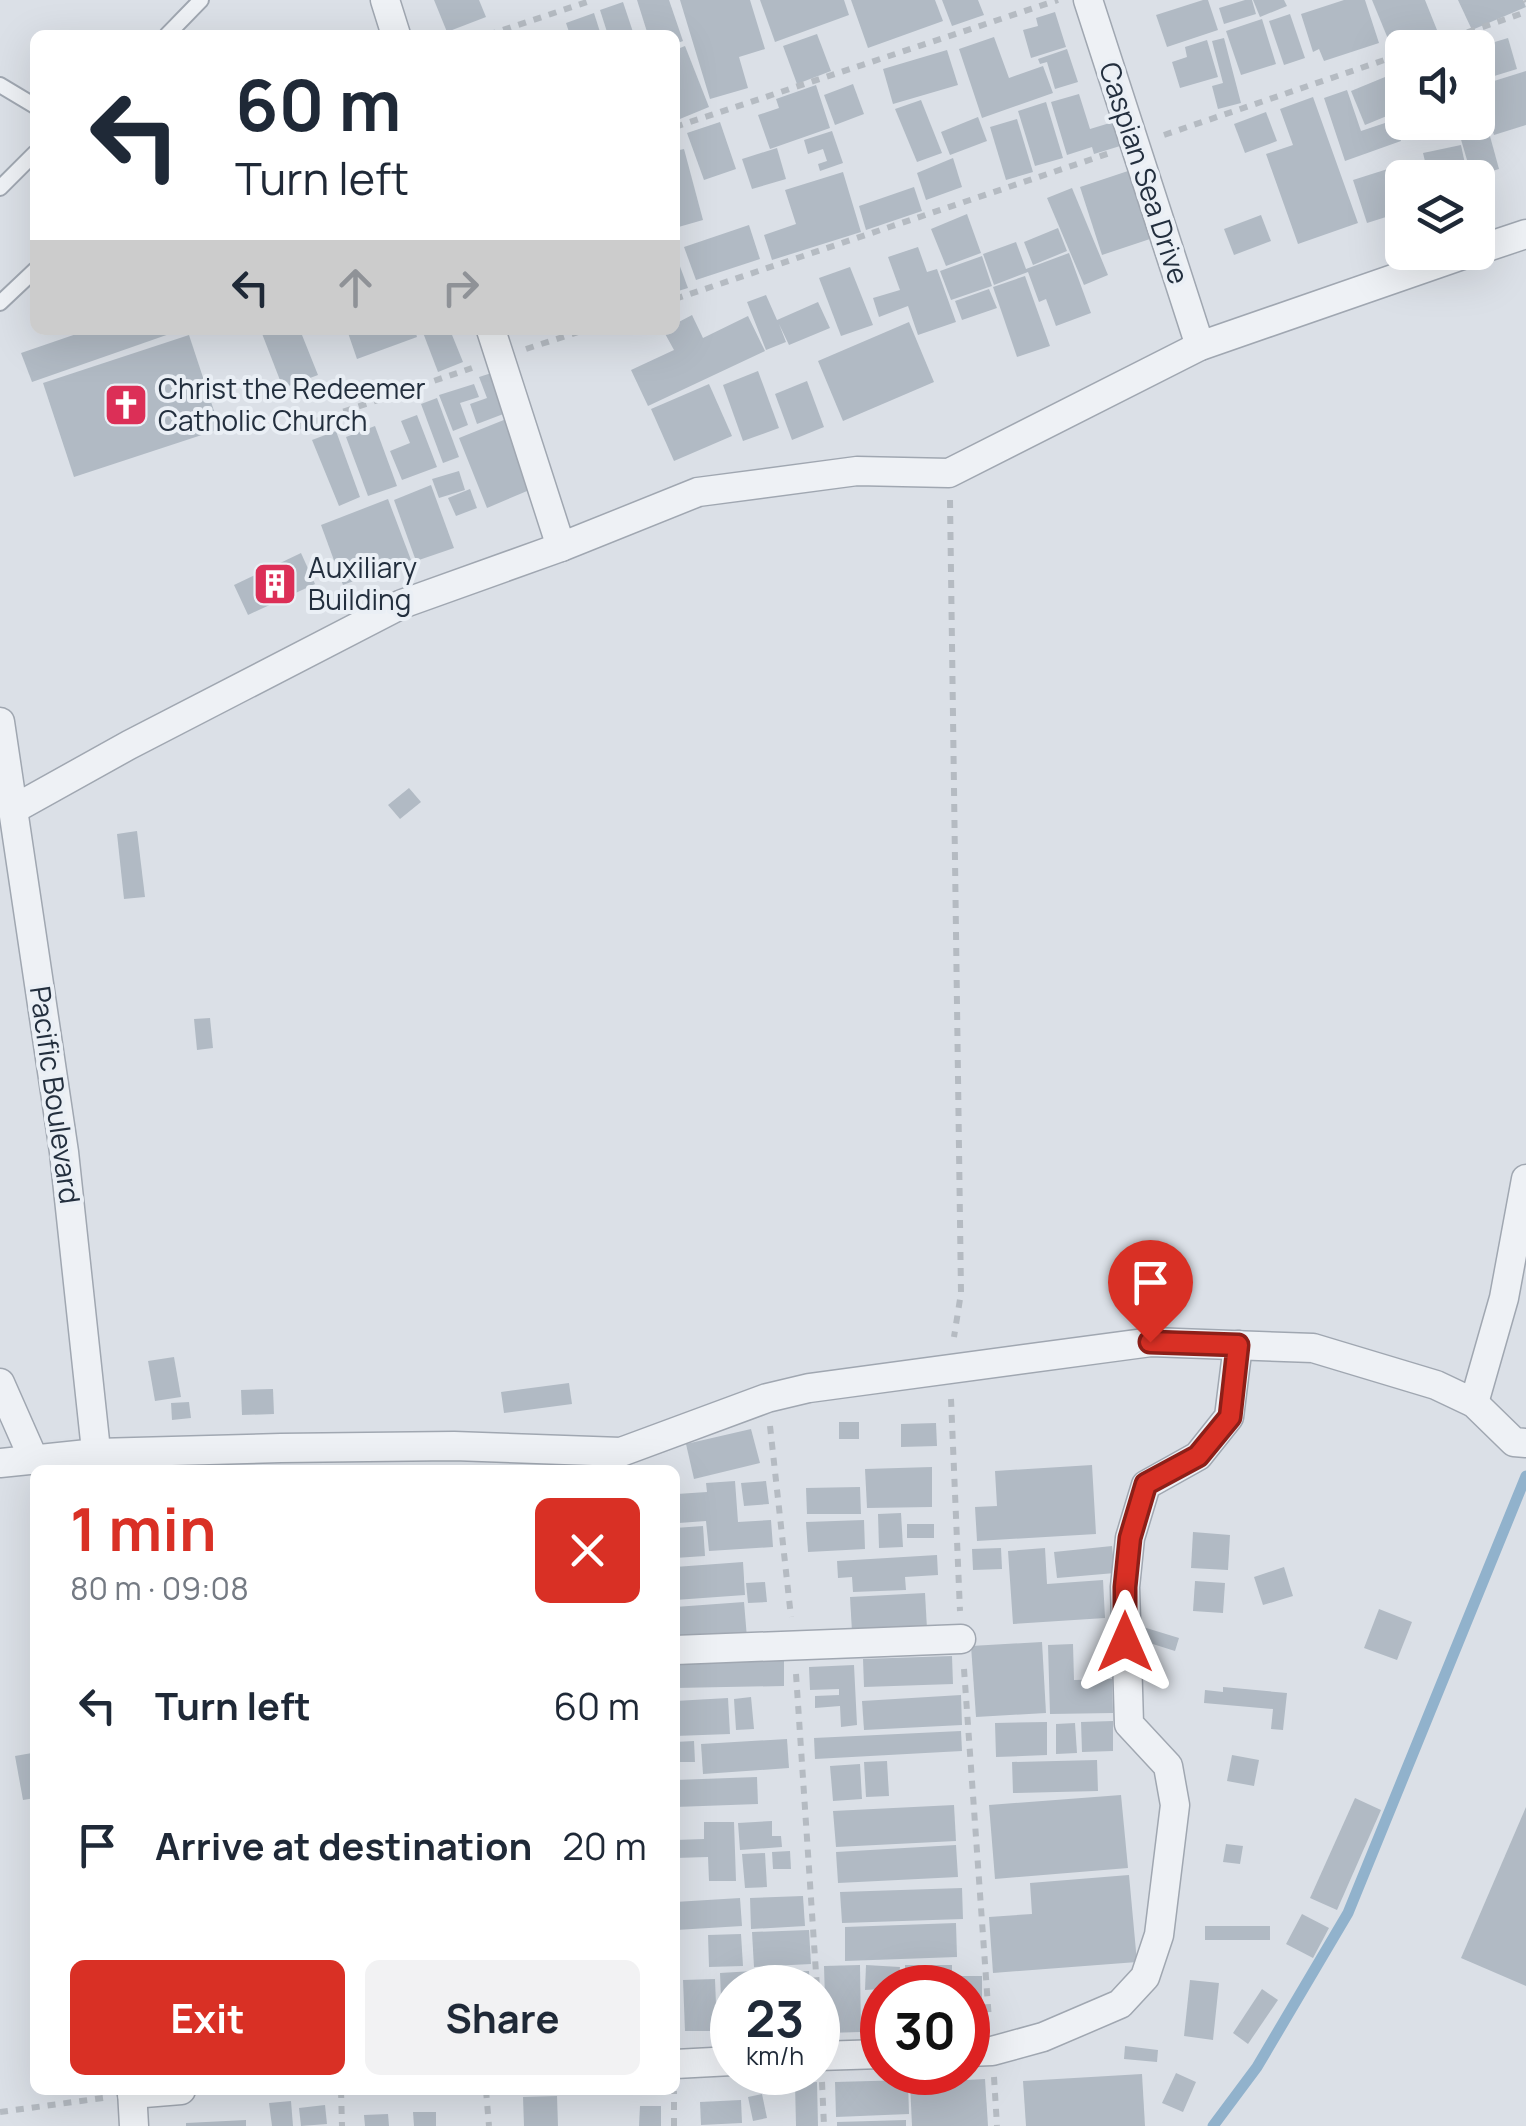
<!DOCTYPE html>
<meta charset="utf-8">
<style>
body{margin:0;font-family:Manrope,sans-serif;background:#f2f2f3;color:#1f2937;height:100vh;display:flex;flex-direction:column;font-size:38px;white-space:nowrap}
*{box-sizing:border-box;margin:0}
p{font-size:32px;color:#747a83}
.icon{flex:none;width:55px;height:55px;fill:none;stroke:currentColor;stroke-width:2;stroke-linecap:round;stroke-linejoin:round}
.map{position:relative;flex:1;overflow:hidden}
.drawer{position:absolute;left:30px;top:1465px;width:650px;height:630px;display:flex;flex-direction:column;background:#fff;border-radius:15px;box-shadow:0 10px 40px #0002}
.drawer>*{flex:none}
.top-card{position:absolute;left:30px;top:30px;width:650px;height:305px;border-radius:15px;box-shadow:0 10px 40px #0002;background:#fff;color:#1f2937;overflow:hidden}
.buttons{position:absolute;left:1385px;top:30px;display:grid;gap:20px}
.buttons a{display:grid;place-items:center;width:110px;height:110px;border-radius:15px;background:#fff;box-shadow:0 10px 40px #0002;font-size:50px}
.speed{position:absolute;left:710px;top:1965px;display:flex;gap:20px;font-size:50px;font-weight:700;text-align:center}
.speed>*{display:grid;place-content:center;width:130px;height:130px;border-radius:50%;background:#fff;box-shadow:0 10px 40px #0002;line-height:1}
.speed small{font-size:25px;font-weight:400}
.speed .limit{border:15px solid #d22;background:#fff;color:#111}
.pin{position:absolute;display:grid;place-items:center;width:85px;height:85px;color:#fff;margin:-102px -42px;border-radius:50% 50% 50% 0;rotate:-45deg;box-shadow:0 0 10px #0007}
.pin .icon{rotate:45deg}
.me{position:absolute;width:110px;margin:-55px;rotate:0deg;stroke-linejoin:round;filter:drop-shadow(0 0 8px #0008)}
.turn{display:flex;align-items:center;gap:35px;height:210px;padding:0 40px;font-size:45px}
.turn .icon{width:130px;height:130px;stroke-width:2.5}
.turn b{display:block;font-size:70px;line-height:85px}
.lanes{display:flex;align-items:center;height:95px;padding:0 40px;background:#0003;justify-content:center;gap:50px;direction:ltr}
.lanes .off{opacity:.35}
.round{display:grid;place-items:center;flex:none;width:105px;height:105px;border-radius:15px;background:#f2f2f3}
.summary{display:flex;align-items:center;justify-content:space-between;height:170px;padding:0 40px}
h1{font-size:60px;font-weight:700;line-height:75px;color:#d93025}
.button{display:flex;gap:20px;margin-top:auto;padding:20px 40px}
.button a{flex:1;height:115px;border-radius:15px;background:#d93025;color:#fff;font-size:40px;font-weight:700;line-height:115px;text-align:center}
.button a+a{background:#f2f2f3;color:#1f2937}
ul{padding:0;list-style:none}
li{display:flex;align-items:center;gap:30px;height:140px;padding:0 40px}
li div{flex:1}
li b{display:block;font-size:38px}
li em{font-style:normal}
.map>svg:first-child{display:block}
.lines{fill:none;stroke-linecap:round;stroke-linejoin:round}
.stream{stroke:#91b2cc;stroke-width:11}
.building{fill:#b1bac4}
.lane-casing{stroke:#a0a7b1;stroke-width:18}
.street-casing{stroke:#a0a7b1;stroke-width:31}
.path{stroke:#b5bbc2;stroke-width:6;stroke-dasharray:8 8;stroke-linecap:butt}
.lane{stroke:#eef1f5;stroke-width:14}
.street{stroke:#eef1f5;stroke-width:28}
.route-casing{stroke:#8d1f18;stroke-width:25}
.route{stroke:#d93025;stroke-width:18}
.labels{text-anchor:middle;stroke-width:8;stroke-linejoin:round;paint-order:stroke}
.street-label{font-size:28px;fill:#232f3e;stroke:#eaeff5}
.poi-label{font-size:28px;fill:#232f3e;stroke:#eaeff5;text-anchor:start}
</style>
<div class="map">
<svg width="1526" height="2126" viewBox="0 0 1526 2126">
<rect width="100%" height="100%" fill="#dbe0e7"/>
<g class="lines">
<polyline class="stream" points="1213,2126 1257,2067 1348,1913 1526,1476"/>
</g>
<g class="building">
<polygon points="434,0 479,0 486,17 447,32"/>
<polygon points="637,0 669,0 683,41 675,44 675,35 648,35"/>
<polygon points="680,0 750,0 765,49 739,57 748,88 710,99"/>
<polygon points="760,0 844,0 849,15 775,42"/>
<polygon points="851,0 935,0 943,21 868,48"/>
<polygon points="942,0 978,0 984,15 952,26"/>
<polygon points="1203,0 1208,0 1218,30 1167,47 1156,15"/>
<polygon points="1245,0 1252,0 1256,14 1224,24 1219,8"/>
<polygon points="1253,0 1284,0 1287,6 1260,17"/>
<polygon points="1344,0 1365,0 1379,43 1324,61 1319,49 1313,52 1301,14"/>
<polygon points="1372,0 1425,0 1439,35 1393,51"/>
<polygon points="1458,0 1523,0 1526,7 1472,30"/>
<polygon points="623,2 634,35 608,35 600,10"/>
<polygon points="1055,12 1066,47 1031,58 1023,30 1038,26 1036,18"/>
<polygon points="594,13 601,35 570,35 566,23"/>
<polygon points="1290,14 1305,58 1284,65 1269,21"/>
<polygon points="1262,19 1276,64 1241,75 1226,31"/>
<polygon points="817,34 831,71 797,84 783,46"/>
<polygon points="994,37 1009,78 1043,66 1053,93 982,118 959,49"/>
<polygon points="1224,38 1241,103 1218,109 1212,86 1223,83 1212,41"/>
<polygon points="1508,38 1517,69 1478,81 1478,47"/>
<polygon points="1207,40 1218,77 1180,88 1172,62 1187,57 1185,47"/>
<polygon points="685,46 709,107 675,121 675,50"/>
<polygon points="1067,49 1078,82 1055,89 1047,62 1040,64 1038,59"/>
<polygon points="947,50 958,85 893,104 883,69"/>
<polygon points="1526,71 1526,125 1494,135 1478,86"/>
<polygon points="1385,77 1399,111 1365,125 1351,91"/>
<polygon points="853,84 864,114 835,125 824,95"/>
<polygon points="816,85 830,128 770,149 758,115 779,108 776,99"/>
<polygon points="1347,90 1361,131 1394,120 1401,141 1345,161 1324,98"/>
<polygon points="1079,94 1090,129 1123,119 1130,143 1094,154 1092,147 1067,155 1051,102"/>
<polygon points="1313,97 1358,223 1298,244 1266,154 1293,145 1280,109"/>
<polygon points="921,100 942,153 917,162 895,109"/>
<polygon points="1046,102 1063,158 1035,166 1018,111"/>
<polygon points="1266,112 1277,141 1245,153 1234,124"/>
<polygon points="978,117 987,141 950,155 941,132"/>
<polygon points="1485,118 1499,169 1472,177 1457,126"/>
<polygon points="1017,119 1033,172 1006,180 990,127"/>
<polygon points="720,122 736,169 704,180 687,133"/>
<polygon points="832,131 843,163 820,171 818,164 827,161 823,149 808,154 804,140"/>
<polygon points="1461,145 1468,178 1429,178 1423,153"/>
<polygon points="777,148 786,179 752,189 742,159"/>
<polygon points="684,149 703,220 675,228 675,151"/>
<polygon points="953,158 962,187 926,200 917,173"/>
<polygon points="1416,160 1421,178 1402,178 1402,212 1367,223 1353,180"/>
<polygon points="1137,168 1159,236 1102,255 1080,187"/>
<polygon points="843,172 861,232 772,260 764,235 796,224 785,190"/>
<polygon points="914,187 922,211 866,230 859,206"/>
<polygon points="1072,188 1108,275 1084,285 1047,198"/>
<polygon points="967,214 981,253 946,266 931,229"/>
<polygon points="1261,215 1271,241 1234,255 1224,229"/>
<polygon points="749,225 760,259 696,280 684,247"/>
<polygon points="1058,228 1067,251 1033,265 1024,242"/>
<polygon points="1016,242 1026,269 1069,253 1091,313 1056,326 1046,299 1039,302 1028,272 994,285 983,254"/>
<polygon points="918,247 927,272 937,269 956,322 918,335 908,306 879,317 873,298 900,290 888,257"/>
<polygon points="675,253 688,288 675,292"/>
<polygon points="982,256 992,286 951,300 940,271"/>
<polygon points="850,267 873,325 841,336 819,278"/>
<polygon points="1025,276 1050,346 1017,357 993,287"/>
<polygon points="989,289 997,308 962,320 955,301"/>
<polygon points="766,295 777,320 818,302 830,328 789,345 779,324 786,342 766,350 747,302"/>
<polygon points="692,315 703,338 748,316 765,351 648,406 631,370 674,350 663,330 675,330 675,324"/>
<polygon points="909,322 934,382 843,421 818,361"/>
<polygon points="88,330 178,330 178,331 32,382 21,353"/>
<polygon points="264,330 300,330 318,375 283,388 261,331"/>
<polygon points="347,330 415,330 417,337 357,359"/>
<polygon points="422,330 450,330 463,362 438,372"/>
<polygon points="189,335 220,429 74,477 43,383"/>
<polygon points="501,370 514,410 477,424 470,404 487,398 479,377"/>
<polygon points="758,371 779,428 743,441 723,385"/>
<polygon points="807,381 824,427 792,440 775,394"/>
<polygon points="474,384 479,397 460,403 468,425 453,431 439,395"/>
<polygon points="709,384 732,436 674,461 651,409"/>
<polygon points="437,398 459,457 443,463 421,404"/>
<polygon points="417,415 437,467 402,480 390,451 410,443 401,421"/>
<polygon points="511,417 539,486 487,508 459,438"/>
<polygon points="375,426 397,486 368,496 346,437"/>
<polygon points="336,431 360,497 339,506 312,440"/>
<polygon points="459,471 465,490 439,498 432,479"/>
<polygon points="431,485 454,548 416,561 394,500"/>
<polygon points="470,489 477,508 456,516 448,498"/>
<polygon points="388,499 411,560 343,585 321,525"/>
<polygon points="301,553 315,584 248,615 234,585"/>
<polygon points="409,788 421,802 400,819 388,805"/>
<polygon points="137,831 145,897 124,899 117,834"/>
<polygon points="210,1018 213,1048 197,1050 194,1019"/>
<polygon points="174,1357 181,1397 155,1401 148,1361"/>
<polygon points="569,1383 572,1404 504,1413 501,1392"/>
<polygon points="273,1389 274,1414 242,1415 241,1390"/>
<polygon points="189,1402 191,1418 172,1420 171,1403"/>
<rect x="839" y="1422" width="20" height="17"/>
<polygon points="936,1423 937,1446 901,1447 901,1424"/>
<polygon points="751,1429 760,1463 694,1479 686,1444"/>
<polygon points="1092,1465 1096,1534 977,1541 975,1507 997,1506 995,1471"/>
<polygon points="932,1467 932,1507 867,1508 865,1469"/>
<polygon points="735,1481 738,1522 771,1520 773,1547 709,1551 706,1521 679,1523 677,1494 707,1492 706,1483"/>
<polygon points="766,1481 769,1504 744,1506 741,1483"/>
<polygon points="860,1487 861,1514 807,1514 806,1488"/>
<polygon points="901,1513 903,1547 879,1548 878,1514"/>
<polygon points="864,1520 865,1549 808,1552 806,1522"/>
<rect x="907" y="1524" width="27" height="14"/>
<polygon points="703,1526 705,1556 675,1558 675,1528"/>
<polygon points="1193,1532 1230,1535 1228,1570 1191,1568"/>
<polygon points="1112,1546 1115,1573 1057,1578 1054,1552"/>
<polygon points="1001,1548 1002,1569 973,1570 972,1549"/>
<polygon points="1045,1548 1047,1584 1103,1580 1105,1618 1013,1624 1008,1551"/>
<polygon points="937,1555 938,1575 905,1577 906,1590 853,1592 852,1577 838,1578 837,1561"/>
<polygon points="743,1562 745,1595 675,1600 675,1567"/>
<polygon points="1284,1567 1293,1596 1263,1605 1254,1577"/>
<polygon points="1195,1581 1225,1583 1223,1613 1193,1611"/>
<polygon points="765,1582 767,1602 748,1603 746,1583"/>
<polygon points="925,1593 927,1629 852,1632 850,1597"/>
<polygon points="744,1602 747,1638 675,1643 675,1607"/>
<polygon points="1379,1609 1412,1622 1397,1660 1364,1648"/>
<polygon points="1143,1627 1179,1638 1175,1651 1140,1640"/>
<polygon points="1042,1642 1046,1713 976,1717 971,1646"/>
<polygon points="1073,1644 1074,1680 1112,1679 1113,1713 1050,1714 1048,1645"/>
<polygon points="952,1656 953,1684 864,1687 863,1659"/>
<polygon points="784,1660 784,1686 675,1688 675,1662"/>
<polygon points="854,1665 857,1725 841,1727 840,1706 815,1708 815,1696 839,1695 839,1689 810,1690 809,1667"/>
<polygon points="1223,1687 1287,1693 1283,1730 1271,1729 1273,1709 1204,1703 1205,1690 1223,1692"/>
<polygon points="961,1695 962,1725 864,1730 862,1701"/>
<polygon points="751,1697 754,1729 736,1730 734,1699"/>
<polygon points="728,1698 730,1734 675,1736 675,1701"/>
<polygon points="1113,1721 1113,1751 1082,1752 1081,1722"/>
<polygon points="1047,1722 1047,1755 996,1757 995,1723"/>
<polygon points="1075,1723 1077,1753 1056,1754 1056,1724"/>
<polygon points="961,1731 962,1751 815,1759 814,1738"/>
<polygon points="787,1739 789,1768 703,1774 701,1744"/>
<polygon points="694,1741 695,1762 675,1762 675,1742"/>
<polygon points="32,1753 35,1798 23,1800 15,1756"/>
<polygon points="1232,1755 1259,1760 1254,1786 1227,1781"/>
<polygon points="1097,1760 1098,1791 1013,1793 1012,1762"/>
<polygon points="887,1761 889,1796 866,1797 864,1762"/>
<polygon points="860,1764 862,1799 833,1801 830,1766"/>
<polygon points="757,1777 758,1804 675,1807 675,1780"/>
<polygon points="1121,1795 1128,1868 995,1879 989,1805"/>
<polygon points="1355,1798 1381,1810 1337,1910 1310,1898"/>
<polygon points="954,1805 956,1841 836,1847 833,1811"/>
<polygon points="1526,1807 1526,1986 1461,1958"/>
<polygon points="772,1821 772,1836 781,1836 782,1847 740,1850 738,1823"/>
<polygon points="704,1822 734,1822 736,1881 709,1881 708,1857 675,1858 675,1840 704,1839"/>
<polygon points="1226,1844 1243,1846 1240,1864 1223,1862"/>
<polygon points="956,1845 958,1877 838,1883 836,1852"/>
<polygon points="790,1851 791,1869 773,1869 772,1852"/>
<polygon points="765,1853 767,1887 745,1888 742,1854"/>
<polygon points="1129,1875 1137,1962 993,1973 989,1917 1032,1914 1030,1883"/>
<polygon points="962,1888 963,1919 842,1923 840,1892"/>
<polygon points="803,1896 805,1926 751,1929 750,1898"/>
<polygon points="740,1898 742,1926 676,1930 675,1902"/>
<polygon points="1302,1914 1329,1928 1313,1958 1286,1944"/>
<polygon points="956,1923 957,1957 845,1961 845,1927"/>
<rect x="1205" y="1926" width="65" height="14"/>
<polygon points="809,1930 811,1964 754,1967 752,1932"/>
<polygon points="741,1934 743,1966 709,1967 708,1935"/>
<polygon points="860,1965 861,2032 826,2033 824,1966"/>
<polygon points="866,1965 900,1967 898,1988 865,1990"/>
<polygon points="905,1965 952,1965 952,1988 905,1987"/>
<polygon points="753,1971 754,1988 732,1988 732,1998 721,1998 720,1973"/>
<polygon points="809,1971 810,1988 758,1988 758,1973"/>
<polygon points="957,1976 982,1976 982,2034 968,2034 968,1988 957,1988"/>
<polygon points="715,1979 717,2031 685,2031 683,1980"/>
<polygon points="1190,1980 1219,1983 1213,2040 1184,2036"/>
<polygon points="1262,1989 1278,2000 1248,2044 1233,2033"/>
<rect x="872" y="1995" width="10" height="31"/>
<polygon points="1125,2046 1158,2050 1157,2062 1124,2059"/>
<polygon points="1176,2073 1196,2082 1183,2112 1162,2103"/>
<polygon points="1142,2074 1145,2126 1026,2126 1023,2081"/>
<polygon points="985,2079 988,2126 912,2126 910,2083"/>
<polygon points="908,2080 909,2114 836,2117 835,2082"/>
<polygon points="817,2082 818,2126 796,2126 795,2083"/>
<polygon points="762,2094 767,2118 753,2121 748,2097"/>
<polygon points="557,2096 558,2126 524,2126 523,2097"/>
<polygon points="741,2100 742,2123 701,2125 700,2102"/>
<polygon points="291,2101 293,2126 272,2126 269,2103"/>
<polygon points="325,2105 327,2124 301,2126 299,2108"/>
<polygon points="640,2106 661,2106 661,2126 639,2126"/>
<polygon points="413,2112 436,2112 436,2126 414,2126"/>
<polygon points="388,2114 389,2126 365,2126 364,2115"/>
<polygon points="246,2120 246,2126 186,2126 186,2123"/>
<polygon points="906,2120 906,2126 837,2126 837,2122"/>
</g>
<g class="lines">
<defs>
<g id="lane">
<polyline points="167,35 201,0"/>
<polyline points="0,85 35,106"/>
<polyline points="0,188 35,153"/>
<polyline points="0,303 35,270"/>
</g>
<g id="street">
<polyline points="385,0 396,35"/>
<polyline points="1088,0 1200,346"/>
<polyline points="1478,250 1526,234"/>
<polyline points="491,330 561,547"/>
<polyline points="0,722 64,1152 98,1469"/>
<polyline points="14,809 129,745 402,604 561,547 698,492 857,471 949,473 1200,346 1471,252"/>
<polyline points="0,1383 34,1460"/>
<polyline points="1474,1403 1504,1298 1526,1179"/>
<polyline points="0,1463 97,1453 281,1448 454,1446 621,1452 767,1398 809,1388 1151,1342 1313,1348 1436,1385 1474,1403 1514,1442 1526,1443"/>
<polyline points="675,1650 961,1639"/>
<polyline points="968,2052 992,2051 1043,2037 1120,2004 1145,1977 1159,1935 1175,1805 1168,1766 1129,1724 1125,1587 1130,1538 1146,1485 1198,1456 1229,1417 1238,1345"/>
<polyline points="818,2056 882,2054"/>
<polyline points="675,2064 732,2061"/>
<polyline points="132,2090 134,2126"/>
<polyline points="132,2094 181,2090"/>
</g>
</defs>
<use href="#lane" class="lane-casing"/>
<use href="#street" class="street-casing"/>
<g class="path">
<polyline points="1525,0 1526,2"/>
<polyline points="488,35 593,0"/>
<polyline points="1422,48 1526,12"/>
<polyline points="675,127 1058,0"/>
<polyline points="1164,135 1402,54"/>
<polyline points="675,299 1110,153"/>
<polyline points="526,349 584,330"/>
<polyline points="298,427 472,368"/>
<polyline points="950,500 961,1293 954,1337"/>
<polyline points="951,1399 960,1611"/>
<polyline points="770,1426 791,1617"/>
<polyline points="964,1669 989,2020"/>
<polyline points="796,1674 817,1988"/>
<polyline points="818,2000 819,2025"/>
<polyline points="994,2077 997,2126"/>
<polyline points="822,2082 824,2126"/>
<polyline points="341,2090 342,2126"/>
<polyline points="486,2090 489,2126"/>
<polyline points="0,2112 103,2098"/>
<polyline points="674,2126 674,2091"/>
</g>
<use href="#lane" class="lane"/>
<use href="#street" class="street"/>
</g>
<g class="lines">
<defs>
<polyline id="route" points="1125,1642 1125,1587 1130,1538 1146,1484 1198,1456 1230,1417 1238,1345 1150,1342"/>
</defs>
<use href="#route" class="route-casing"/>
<use href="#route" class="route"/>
</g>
<defs>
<symbol id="church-square" viewBox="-11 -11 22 22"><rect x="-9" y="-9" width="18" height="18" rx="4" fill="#dc2f57" stroke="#eaeff5"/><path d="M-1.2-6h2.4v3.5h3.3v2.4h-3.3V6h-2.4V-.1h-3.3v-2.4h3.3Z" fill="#fff"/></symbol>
<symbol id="building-square" viewBox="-11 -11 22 22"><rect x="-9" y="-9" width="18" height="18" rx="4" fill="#dc2f57" stroke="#eaeff5"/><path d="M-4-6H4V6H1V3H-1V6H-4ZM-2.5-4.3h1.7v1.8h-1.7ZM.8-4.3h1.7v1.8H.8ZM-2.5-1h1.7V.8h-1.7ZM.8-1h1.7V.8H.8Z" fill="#fff"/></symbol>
</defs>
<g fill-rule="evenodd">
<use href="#church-square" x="101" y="380" width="50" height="50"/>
<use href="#building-square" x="250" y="559" width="50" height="50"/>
</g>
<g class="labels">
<g class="street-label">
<text transform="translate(1144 173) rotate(72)" y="10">Caspian Sea Drive</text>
<text transform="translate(55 1095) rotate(82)" y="10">Pacific Boulevard</text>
</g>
<g class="poi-label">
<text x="158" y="399">Christ the Redeemer<tspan x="158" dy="32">Catholic Church</tspan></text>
<text x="308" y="578">Auxiliary<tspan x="308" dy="32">Building</tspan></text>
</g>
</g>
</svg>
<div class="buttons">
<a><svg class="icon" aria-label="sound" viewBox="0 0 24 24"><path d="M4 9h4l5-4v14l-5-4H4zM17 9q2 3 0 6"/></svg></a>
<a><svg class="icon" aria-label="layers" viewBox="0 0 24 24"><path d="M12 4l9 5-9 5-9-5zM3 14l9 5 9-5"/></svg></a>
</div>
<div class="speed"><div>23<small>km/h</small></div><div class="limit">30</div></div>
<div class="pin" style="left:1150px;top:1342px;background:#d93025"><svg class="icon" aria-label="arrive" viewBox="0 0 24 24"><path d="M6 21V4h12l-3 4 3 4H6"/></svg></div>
<svg class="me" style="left:1125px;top:1642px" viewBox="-20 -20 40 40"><path d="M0-17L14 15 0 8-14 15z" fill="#d93025" stroke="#fff" stroke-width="4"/></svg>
<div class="top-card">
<div class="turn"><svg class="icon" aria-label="left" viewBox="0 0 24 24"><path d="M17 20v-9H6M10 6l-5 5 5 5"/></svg><div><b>60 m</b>Turn left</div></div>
<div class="lanes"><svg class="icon" aria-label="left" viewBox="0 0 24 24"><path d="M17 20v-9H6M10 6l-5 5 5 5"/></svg><svg class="icon off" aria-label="ahead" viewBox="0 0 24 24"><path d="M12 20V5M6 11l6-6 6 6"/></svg><svg class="icon off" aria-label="right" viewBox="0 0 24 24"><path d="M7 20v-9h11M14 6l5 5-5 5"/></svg></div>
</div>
<section class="drawer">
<div class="summary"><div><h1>1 min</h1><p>80 m · 09:08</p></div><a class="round" style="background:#d93025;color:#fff"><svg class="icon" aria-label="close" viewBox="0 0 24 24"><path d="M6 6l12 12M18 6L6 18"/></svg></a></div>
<ul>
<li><svg class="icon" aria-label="left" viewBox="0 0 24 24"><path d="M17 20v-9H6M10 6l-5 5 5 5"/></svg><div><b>Turn left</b></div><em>60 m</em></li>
<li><svg class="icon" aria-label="arrive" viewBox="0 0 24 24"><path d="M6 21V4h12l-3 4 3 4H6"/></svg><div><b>Arrive at destination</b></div><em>20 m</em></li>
</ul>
<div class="button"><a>Exit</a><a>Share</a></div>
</section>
</div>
